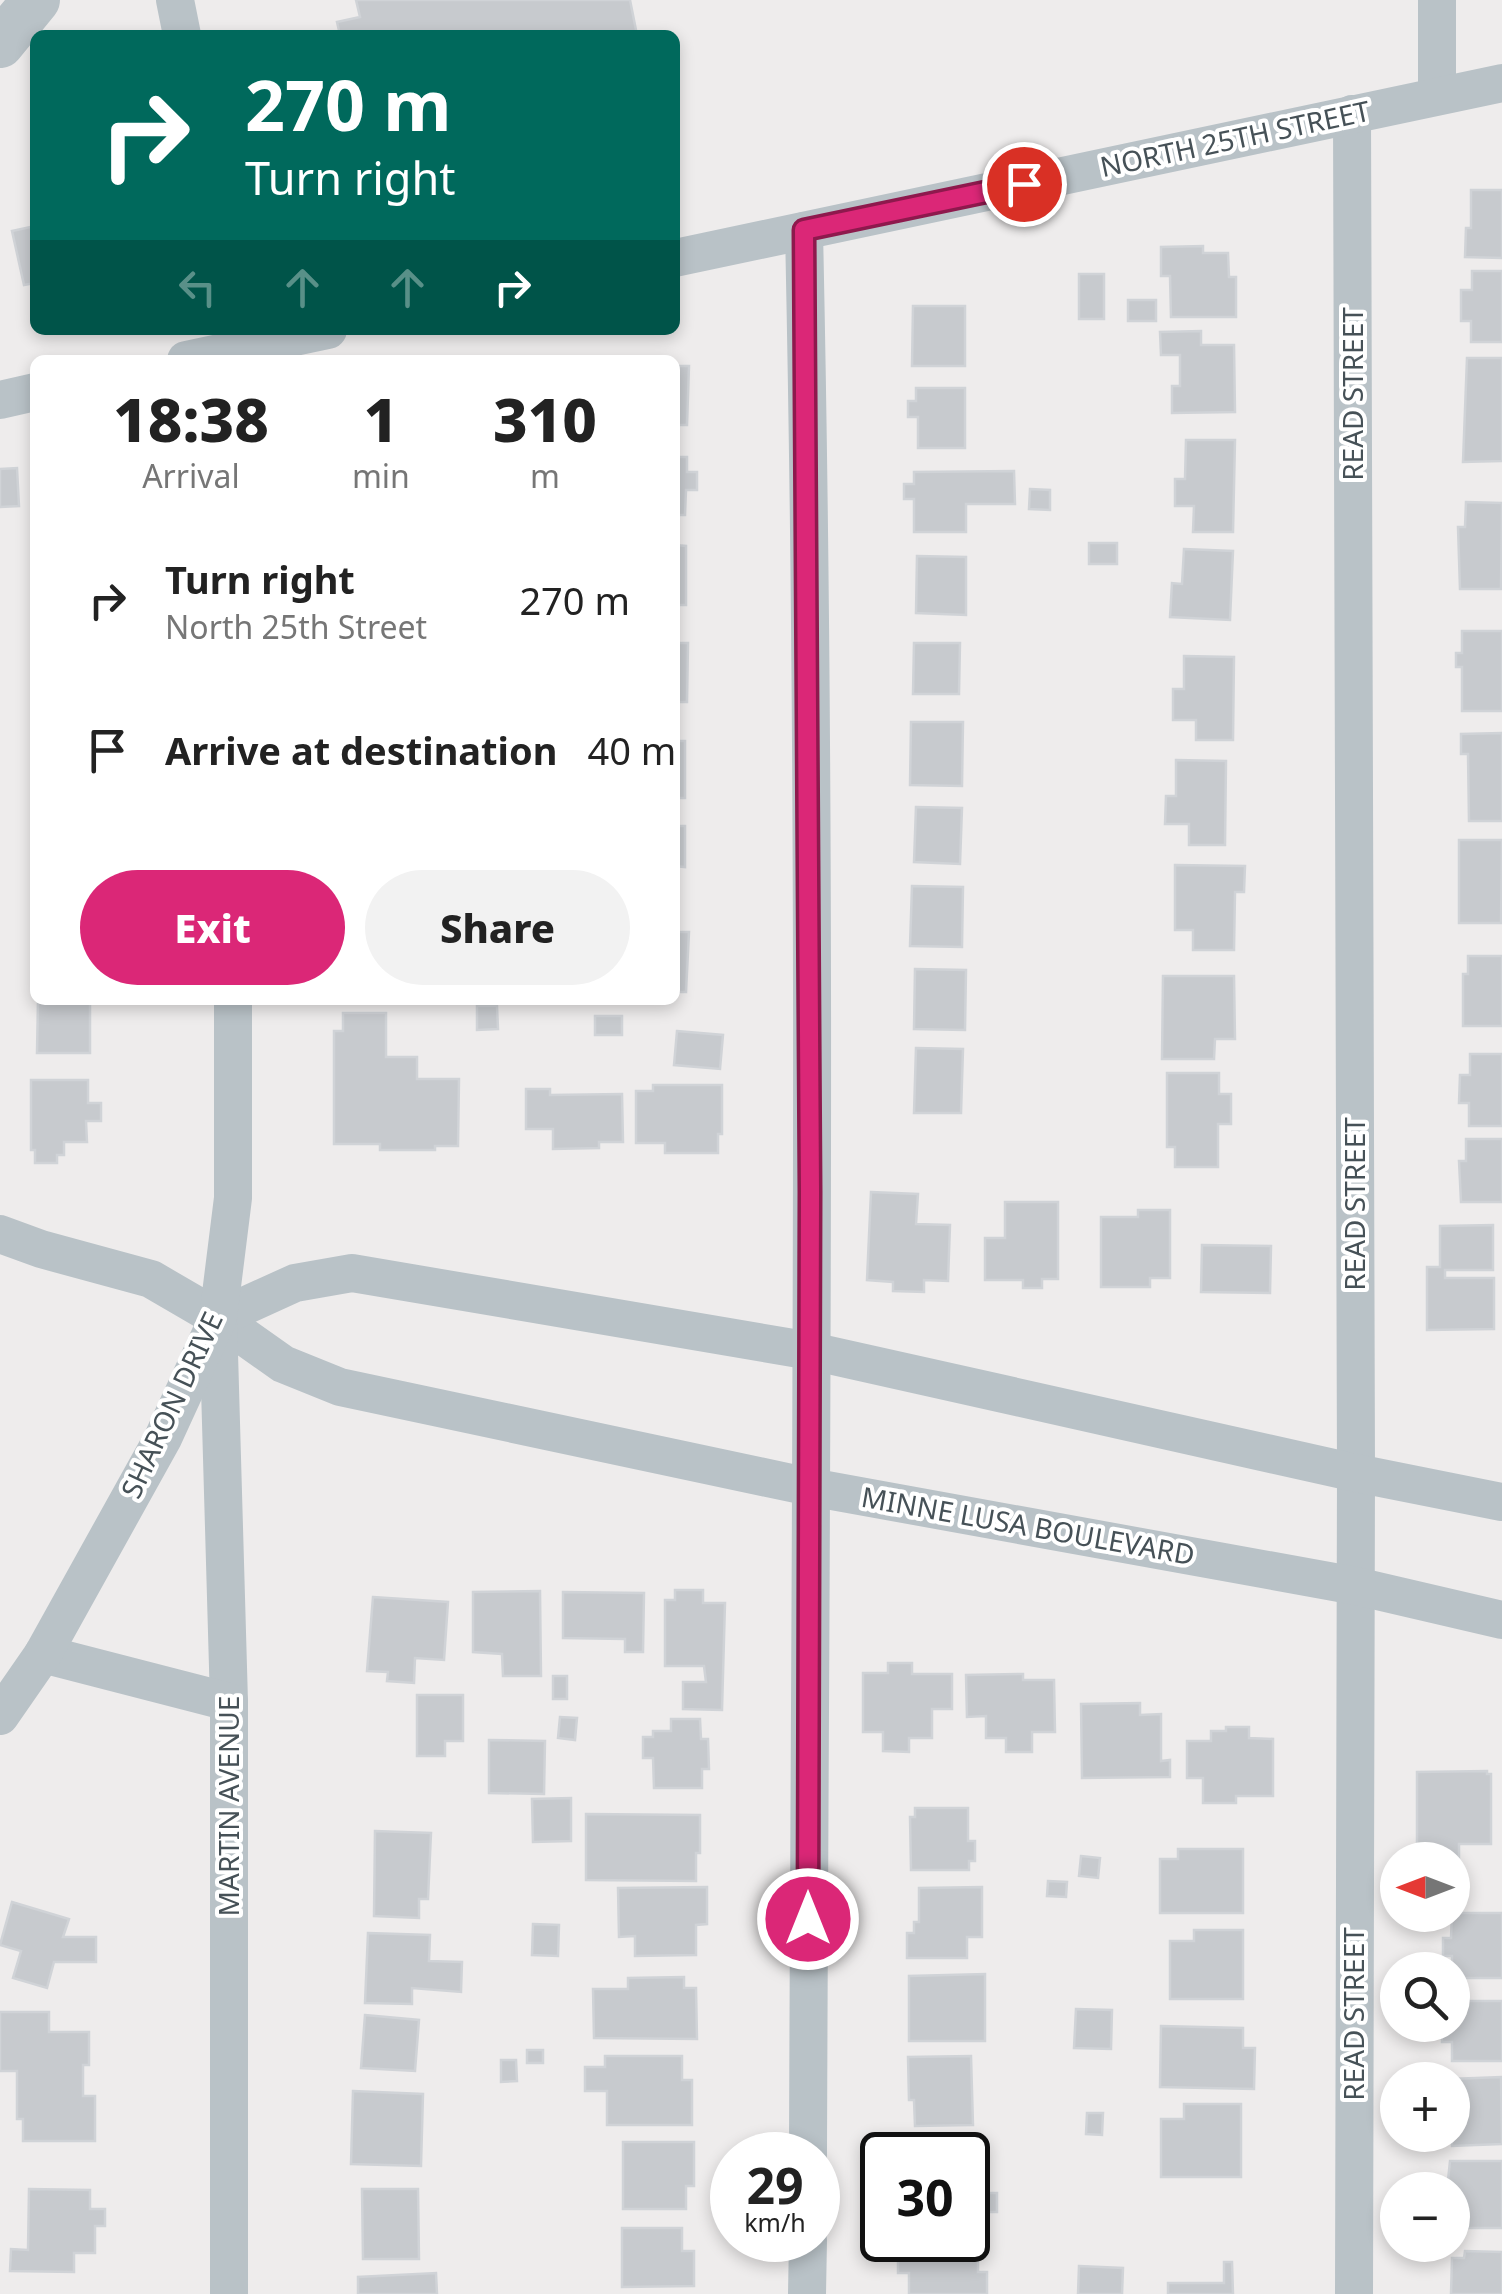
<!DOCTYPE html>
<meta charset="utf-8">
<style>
body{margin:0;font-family:"Noto Sans",sans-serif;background:#f2f2f2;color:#222;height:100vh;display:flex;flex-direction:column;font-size:38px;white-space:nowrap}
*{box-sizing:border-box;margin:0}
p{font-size:32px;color:#767676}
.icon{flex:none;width:55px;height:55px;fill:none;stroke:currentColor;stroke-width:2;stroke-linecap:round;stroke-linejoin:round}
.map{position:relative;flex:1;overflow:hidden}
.drawer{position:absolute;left:30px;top:355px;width:650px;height:650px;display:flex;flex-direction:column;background:#fff;border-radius:15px;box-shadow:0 5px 15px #0003}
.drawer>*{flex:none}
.banner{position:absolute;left:30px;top:30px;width:650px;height:305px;border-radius:15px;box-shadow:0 5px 15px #0003;background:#00695c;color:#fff;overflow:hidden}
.needle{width:65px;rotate:270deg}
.tools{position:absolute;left:1380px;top:1842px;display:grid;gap:20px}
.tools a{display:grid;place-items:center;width:90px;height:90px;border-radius:50%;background:#fff;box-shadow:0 5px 15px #0003;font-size:50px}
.speed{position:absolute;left:710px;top:2132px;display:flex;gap:20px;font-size:50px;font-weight:700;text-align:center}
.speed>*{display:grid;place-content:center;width:130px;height:130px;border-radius:50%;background:#fff;box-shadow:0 5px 15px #0003;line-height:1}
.speed small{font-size:25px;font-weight:400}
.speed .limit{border:5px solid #111;border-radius:15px;background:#fff;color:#111}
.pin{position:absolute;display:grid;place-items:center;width:85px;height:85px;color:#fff;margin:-42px;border:5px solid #fff;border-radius:50%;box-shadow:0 2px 10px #0007}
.me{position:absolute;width:110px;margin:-55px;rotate:0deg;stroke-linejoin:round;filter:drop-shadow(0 0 8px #0008)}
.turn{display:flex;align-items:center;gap:35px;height:210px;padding:0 50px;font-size:45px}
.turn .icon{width:130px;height:130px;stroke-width:2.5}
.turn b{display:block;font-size:70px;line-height:85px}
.lanes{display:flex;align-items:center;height:95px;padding:0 50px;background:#0003;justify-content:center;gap:50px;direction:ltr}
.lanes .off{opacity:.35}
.eta{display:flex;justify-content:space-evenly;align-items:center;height:170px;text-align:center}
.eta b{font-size:60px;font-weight:800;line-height:70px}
.primary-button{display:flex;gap:20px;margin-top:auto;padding:20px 50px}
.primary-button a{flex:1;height:115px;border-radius:60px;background:#db2777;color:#fff;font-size:40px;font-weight:800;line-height:115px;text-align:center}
.primary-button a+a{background:#f2f2f2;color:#222}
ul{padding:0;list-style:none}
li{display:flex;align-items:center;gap:30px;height:150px;padding:0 50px}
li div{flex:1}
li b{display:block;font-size:38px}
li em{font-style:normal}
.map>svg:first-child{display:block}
.building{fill:#c7cace;stroke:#d0d3d7;stroke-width:2.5}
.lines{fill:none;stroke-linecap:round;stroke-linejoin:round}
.minor{stroke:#b9c2c7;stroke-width:38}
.tertiary{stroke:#b9c2c7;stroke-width:48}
.route-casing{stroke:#8e194d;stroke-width:25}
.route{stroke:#db2777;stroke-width:18}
.labels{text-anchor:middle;stroke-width:8;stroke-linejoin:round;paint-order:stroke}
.street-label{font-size:28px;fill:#465157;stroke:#fff}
</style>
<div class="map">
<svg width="1502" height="2294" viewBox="0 0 1502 2294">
<rect width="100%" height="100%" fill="#eeecec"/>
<g class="building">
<polygon points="356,0 630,0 637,35 340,35 337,22 360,17"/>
<polygon points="1471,190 1502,190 1502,258 1465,257 1466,228 1471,228"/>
<polygon points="35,226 35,283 24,285 12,231"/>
<polygon points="1203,246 1203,253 1228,253 1229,277 1236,277 1236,317 1171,317 1170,276 1161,276 1161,247"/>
<polygon points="1472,271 1502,271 1502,342 1471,342 1471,321 1461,321 1461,290 1472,290"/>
<rect x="1079" y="274" width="25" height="45"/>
<rect x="1128" y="300" width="28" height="21"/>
<polygon points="913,306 965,306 965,366 912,366"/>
<polygon points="1201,331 1201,345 1234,345 1235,412 1172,413 1172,386 1180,386 1180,355 1161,355 1160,332"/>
<polygon points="1467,358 1502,358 1502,461 1463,462"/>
<polygon points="675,366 689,366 687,425 675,425"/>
<polygon points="916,388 965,388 965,448 918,448 918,417 908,417 908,401 916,401"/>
<polygon points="1186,440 1235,440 1233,532 1193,532 1194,506 1175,506 1175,479 1185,479"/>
<polygon points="675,457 687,457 687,472 697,472 697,490 686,490 685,515 675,515"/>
<polygon points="17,468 19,506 0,507 0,469"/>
<polygon points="1014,471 1015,504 966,504 966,532 914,532 914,499 904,499 904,484 914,484 914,472"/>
<polygon points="1030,489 1050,490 1050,510 1029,509"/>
<polygon points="1466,502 1502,503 1501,589 1460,589 1458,527 1465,527"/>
<rect x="1089" y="543" width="28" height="21"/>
<polygon points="675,545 686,546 686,605 675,605"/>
<polygon points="1184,549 1233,551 1230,620 1170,617 1172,583 1182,584"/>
<polygon points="917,556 966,557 966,615 916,613"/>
<polygon points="1462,631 1502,631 1502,711 1462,711 1462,667 1456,667 1456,653 1462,653"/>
<polygon points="675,643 688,643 687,702 675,702"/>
<polygon points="914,643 960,643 959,694 913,694"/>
<polygon points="1184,656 1234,657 1233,740 1196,740 1196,720 1173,720 1173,689 1184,689"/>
<polygon points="911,722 963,722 962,786 910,785"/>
<polygon points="1502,733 1502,821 1469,821 1468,754 1461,754 1461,734"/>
<rect x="675" y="741" width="10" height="57"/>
<polygon points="1176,760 1226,761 1225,845 1189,845 1189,824 1165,824 1166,796 1176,796"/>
<polygon points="916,807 962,808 960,864 914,862"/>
<polygon points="675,826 685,826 685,867 675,866"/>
<polygon points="1459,840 1502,840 1501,923 1459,923"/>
<polygon points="1175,865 1245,866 1244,892 1235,892 1234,950 1193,950 1193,930 1175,930"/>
<polygon points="912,886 963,887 962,947 910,946"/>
<polygon points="675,932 689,932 686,992 675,992"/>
<polygon points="1468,956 1502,956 1502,1026 1463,1026 1463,974 1468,974"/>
<polygon points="915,969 966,970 965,1030 914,1029"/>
<polygon points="1163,976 1234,976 1235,1039 1215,1039 1214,1059 1162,1059"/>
<polygon points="38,1000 90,1000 90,1053 37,1053"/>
<polygon points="477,1006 497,1006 498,1029 477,1030"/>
<polygon points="343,1013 386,1013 386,1057 417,1057 417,1079 459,1079 458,1146 435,1146 435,1150 380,1150 380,1144 334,1144 334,1031 343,1031"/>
<rect x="595" y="1016" width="27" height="19"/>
<polygon points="677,1031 723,1035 720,1069 674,1065"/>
<polygon points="916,1048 963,1049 961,1113 914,1113"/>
<polygon points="1470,1054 1502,1054 1502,1126 1469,1126 1469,1103 1459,1103 1460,1075 1470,1075"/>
<polygon points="1167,1073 1219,1073 1219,1094 1231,1094 1231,1124 1218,1124 1218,1167 1175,1167 1175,1147 1167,1147"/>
<polygon points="31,1080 88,1080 88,1103 101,1103 101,1121 86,1121 87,1142 64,1142 64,1155 57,1155 57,1163 35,1163 35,1150 31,1150"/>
<polygon points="653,1085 722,1085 722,1134 718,1134 718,1153 665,1153 665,1143 636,1143 636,1091 653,1091"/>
<polygon points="526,1089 550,1089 550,1095 622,1094 623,1142 599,1142 599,1148 553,1149 553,1129 526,1129"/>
<polygon points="1466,1139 1502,1139 1502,1202 1461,1202 1459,1161 1466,1161"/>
<polygon points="871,1192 918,1194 916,1224 950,1225 948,1281 924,1280 924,1292 893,1291 893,1282 867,1280"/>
<polygon points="1005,1202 1058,1202 1058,1279 1042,1279 1042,1288 1023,1288 1023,1280 985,1280 985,1238 1005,1238"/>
<polygon points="1138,1210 1170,1210 1170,1278 1150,1278 1150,1287 1101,1287 1101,1217 1138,1217"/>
<polygon points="1493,1225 1493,1270 1445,1270 1445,1278 1494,1278 1494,1329 1427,1330 1427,1267 1440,1267 1440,1226"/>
<polygon points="1202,1245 1271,1246 1270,1293 1201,1292"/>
<polygon points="675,1590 703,1590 703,1603 725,1603 722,1710 683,1709 683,1682 706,1682 704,1666 665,1666 665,1600 675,1600"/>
<polygon points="540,1591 541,1676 503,1676 502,1654 473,1652 473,1592"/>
<polygon points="563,1592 644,1593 643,1652 625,1652 625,1639 563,1638"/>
<polygon points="373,1597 448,1602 444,1660 415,1658 414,1683 387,1681 388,1672 367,1671"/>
<polygon points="888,1663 912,1663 912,1674 952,1674 952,1709 932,1709 932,1738 909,1738 909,1752 883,1751 883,1732 863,1732 863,1673 888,1673"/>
<polygon points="1023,1674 1023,1680 1054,1680 1055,1732 1032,1732 1032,1752 1006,1752 1006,1738 986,1738 986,1716 967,1717 966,1675"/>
<rect x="553" y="1676" width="14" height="23"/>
<polygon points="417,1695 463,1695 463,1741 445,1741 445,1756 417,1756"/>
<polygon points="1140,1703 1140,1715 1161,1714 1161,1761 1170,1760 1170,1777 1082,1778 1081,1704"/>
<polygon points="560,1717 577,1718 575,1740 558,1738"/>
<polygon points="671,1719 700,1719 701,1739 708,1739 709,1769 702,1769 702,1788 654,1788 653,1758 643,1758 643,1737 653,1737 653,1731 671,1731"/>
<polygon points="1226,1727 1249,1727 1249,1738 1273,1739 1273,1796 1236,1796 1236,1803 1203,1803 1203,1778 1187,1778 1187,1741 1211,1741 1211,1731 1226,1731"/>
<polygon points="489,1740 545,1741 544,1794 489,1793"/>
<polygon points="1487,1771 1487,1774 1491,1774 1491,1844 1459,1844 1459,1898 1452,1898 1452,1860 1417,1860 1417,1772"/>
<polygon points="571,1798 571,1841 533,1842 532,1799"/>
<polygon points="915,1808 968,1808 968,1841 975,1841 975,1861 969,1861 969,1870 911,1870 910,1817 915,1817"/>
<polygon points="586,1814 700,1815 700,1853 696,1853 696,1881 586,1880"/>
<polygon points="375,1831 431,1833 428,1899 419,1899 419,1918 374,1916"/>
<polygon points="1178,1849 1243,1849 1243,1913 1160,1913 1160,1859 1178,1859"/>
<polygon points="1081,1856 1100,1858 1098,1878 1079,1876"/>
<polygon points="1048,1881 1067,1882 1066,1897 1047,1896"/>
<polygon points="707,1887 707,1924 696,1925 696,1955 635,1956 635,1936 619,1937 618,1888"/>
<polygon points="982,1887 982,1937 967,1937 967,1958 907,1958 907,1933 914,1933 914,1922 919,1922 919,1888"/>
<polygon points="12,1902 69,1919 63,1937 96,1937 96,1962 54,1962 47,1988 13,1978 21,1951 0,1945"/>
<polygon points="1452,1913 1502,1913 1502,1978 1452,1978 1452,1956 1443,1956 1443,1938 1451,1938"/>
<polygon points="533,1924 559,1925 558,1956 532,1955"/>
<polygon points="1194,1930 1243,1930 1243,1999 1170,1999 1170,1941 1194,1941"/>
<polygon points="368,1933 430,1935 429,1961 462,1962 461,1992 412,1988 412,2004 365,2003"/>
<polygon points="985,1974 985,2041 909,2041 909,1976"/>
<polygon points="684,1977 684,1988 696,1988 697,2039 594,2038 593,1989 628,1989 628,1978"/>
<polygon points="1452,2001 1502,2001 1502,2061 1452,2061 1452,2042 1442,2042 1442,2025 1452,2025"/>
<polygon points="1076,2009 1112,2010 1111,2049 1074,2048"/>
<polygon points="0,2012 49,2012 49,2032 89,2032 89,2065 83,2065 83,2096 95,2096 95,2141 23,2141 23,2119 17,2119 17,2071 0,2071"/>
<polygon points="365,2015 419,2020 415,2071 361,2068"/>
<polygon points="1161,2026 1243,2028 1243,2048 1255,2048 1254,2089 1160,2087"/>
<rect x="527" y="2050" width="16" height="13"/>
<polygon points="605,2056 682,2056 682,2080 692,2080 692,2125 607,2125 607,2091 585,2091 585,2067 605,2067"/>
<polygon points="971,2056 973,2125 915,2126 914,2100 909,2100 908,2057"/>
<polygon points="501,2060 516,2060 517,2081 501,2082"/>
<polygon points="1501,2077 1502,2144 1452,2146 1450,2079"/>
<polygon points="353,2091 423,2094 421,2166 351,2164"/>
<polygon points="1184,2104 1241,2104 1241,2177 1161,2177 1161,2119 1184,2119"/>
<polygon points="1087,2113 1103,2113 1102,2135 1086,2134"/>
<polygon points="623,2142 694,2142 694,2186 686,2186 686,2209 623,2209"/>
<polygon points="909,2144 984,2144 984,2193 997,2193 997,2212 968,2212 968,2155 909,2155"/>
<polygon points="1450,2161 1502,2161 1502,2228 1454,2228 1452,2190 1447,2190"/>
<polygon points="29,2189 90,2190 90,2209 105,2209 105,2226 95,2226 95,2253 74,2253 74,2272 10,2271 11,2249 28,2250"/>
<polygon points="362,2189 418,2189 419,2259 363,2259"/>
<polygon points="622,2228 682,2228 682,2251 694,2251 694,2286 622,2287"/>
<polygon points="978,2228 978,2272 987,2272 987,2294 909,2294 909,2273 898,2273 898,2247 929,2247 929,2240 968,2240 968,2229"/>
<polygon points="1465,2251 1502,2252 1502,2294 1451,2294 1452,2258 1464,2258"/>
<polygon points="1224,2262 1232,2262 1233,2294 1168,2294 1168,2283 1224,2283"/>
<polygon points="1079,2266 1123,2268 1122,2294 1078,2294"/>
<polygon points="436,2273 437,2294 358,2294 358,2277"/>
</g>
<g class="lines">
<g class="minor">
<polyline points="175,0 182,35"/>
<polyline points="1437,0 1437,96"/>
<polyline points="1352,114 1356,1473 1354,2294"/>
<path d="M804,231C818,872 810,1514 808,2155"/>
<polyline points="675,258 1502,83"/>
<polyline points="186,360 328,330"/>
<polyline points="0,400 35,392"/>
<polyline points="0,1234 41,1249 151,1279 218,1318 283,1364 340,1387 810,1487 1356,1586 1502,1620"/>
<polyline points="218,1318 295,1283 352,1273 811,1351 1356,1473 1502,1502"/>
<polyline points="218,1318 229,1702 229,2294"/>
<polyline points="43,1654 229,1702"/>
<polyline points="0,1716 43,1654 163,1438 218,1318 233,1198 233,1000"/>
<polyline points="807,2294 808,2240"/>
</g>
<polyline class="tertiary" points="0,44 36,0"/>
</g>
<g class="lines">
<defs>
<polyline id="route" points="808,1919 810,1192 804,230 1024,184"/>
</defs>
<use href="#route" class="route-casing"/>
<use href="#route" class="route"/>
</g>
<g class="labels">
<g class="street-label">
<text transform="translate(1235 139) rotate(-12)" y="10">NORTH 25TH STREET</text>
<text transform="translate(1353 394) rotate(-90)" y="10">READ STREET</text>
<text transform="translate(1355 1204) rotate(-90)" y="10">READ STREET</text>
<text transform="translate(172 1405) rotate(-65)" y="10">SHARON DRIVE</text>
<text transform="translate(1028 1526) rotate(10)" y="10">MINNE LUSA BOULEVARD</text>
<text transform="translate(229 1806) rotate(-90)" y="10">MARTIN AVENUE</text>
<text transform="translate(1354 2014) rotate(-90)" y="10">READ STREET</text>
</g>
</g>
</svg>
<div class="tools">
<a><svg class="needle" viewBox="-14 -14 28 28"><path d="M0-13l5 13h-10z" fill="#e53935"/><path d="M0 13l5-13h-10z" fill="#767676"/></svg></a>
<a><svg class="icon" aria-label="search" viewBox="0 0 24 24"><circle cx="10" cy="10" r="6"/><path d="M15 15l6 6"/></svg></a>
<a>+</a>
<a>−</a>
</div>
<div class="speed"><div>29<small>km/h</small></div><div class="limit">30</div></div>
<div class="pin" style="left:1024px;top:184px;background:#d93025"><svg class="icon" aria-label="arrive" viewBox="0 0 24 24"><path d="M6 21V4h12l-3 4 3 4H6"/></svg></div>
<svg class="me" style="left:808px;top:1919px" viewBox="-20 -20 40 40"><circle r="17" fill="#db2777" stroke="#fff" stroke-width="3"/><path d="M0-11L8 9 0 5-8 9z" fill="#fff"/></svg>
<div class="banner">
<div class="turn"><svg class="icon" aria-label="right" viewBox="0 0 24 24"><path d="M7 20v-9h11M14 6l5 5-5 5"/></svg><div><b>270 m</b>Turn right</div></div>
<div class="lanes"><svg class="icon off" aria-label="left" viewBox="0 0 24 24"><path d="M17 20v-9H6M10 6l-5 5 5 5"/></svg><svg class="icon off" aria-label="ahead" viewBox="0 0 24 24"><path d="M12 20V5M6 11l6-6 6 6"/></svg><svg class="icon off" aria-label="ahead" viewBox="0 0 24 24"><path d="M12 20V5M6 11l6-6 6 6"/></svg><svg class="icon" aria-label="right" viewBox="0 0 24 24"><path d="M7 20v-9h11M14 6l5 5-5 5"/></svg></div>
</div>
<section class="drawer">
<div class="eta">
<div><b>18:38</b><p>Arrival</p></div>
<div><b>1</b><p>min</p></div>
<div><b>310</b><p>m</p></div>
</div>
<ul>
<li><svg class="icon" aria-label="right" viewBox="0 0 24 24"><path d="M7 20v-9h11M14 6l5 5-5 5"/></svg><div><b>Turn right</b><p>North 25th Street</p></div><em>270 m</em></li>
<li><svg class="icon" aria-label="arrive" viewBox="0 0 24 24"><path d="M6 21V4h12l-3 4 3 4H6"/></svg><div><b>Arrive at destination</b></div><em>40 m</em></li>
</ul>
<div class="primary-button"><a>Exit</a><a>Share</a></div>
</section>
</div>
